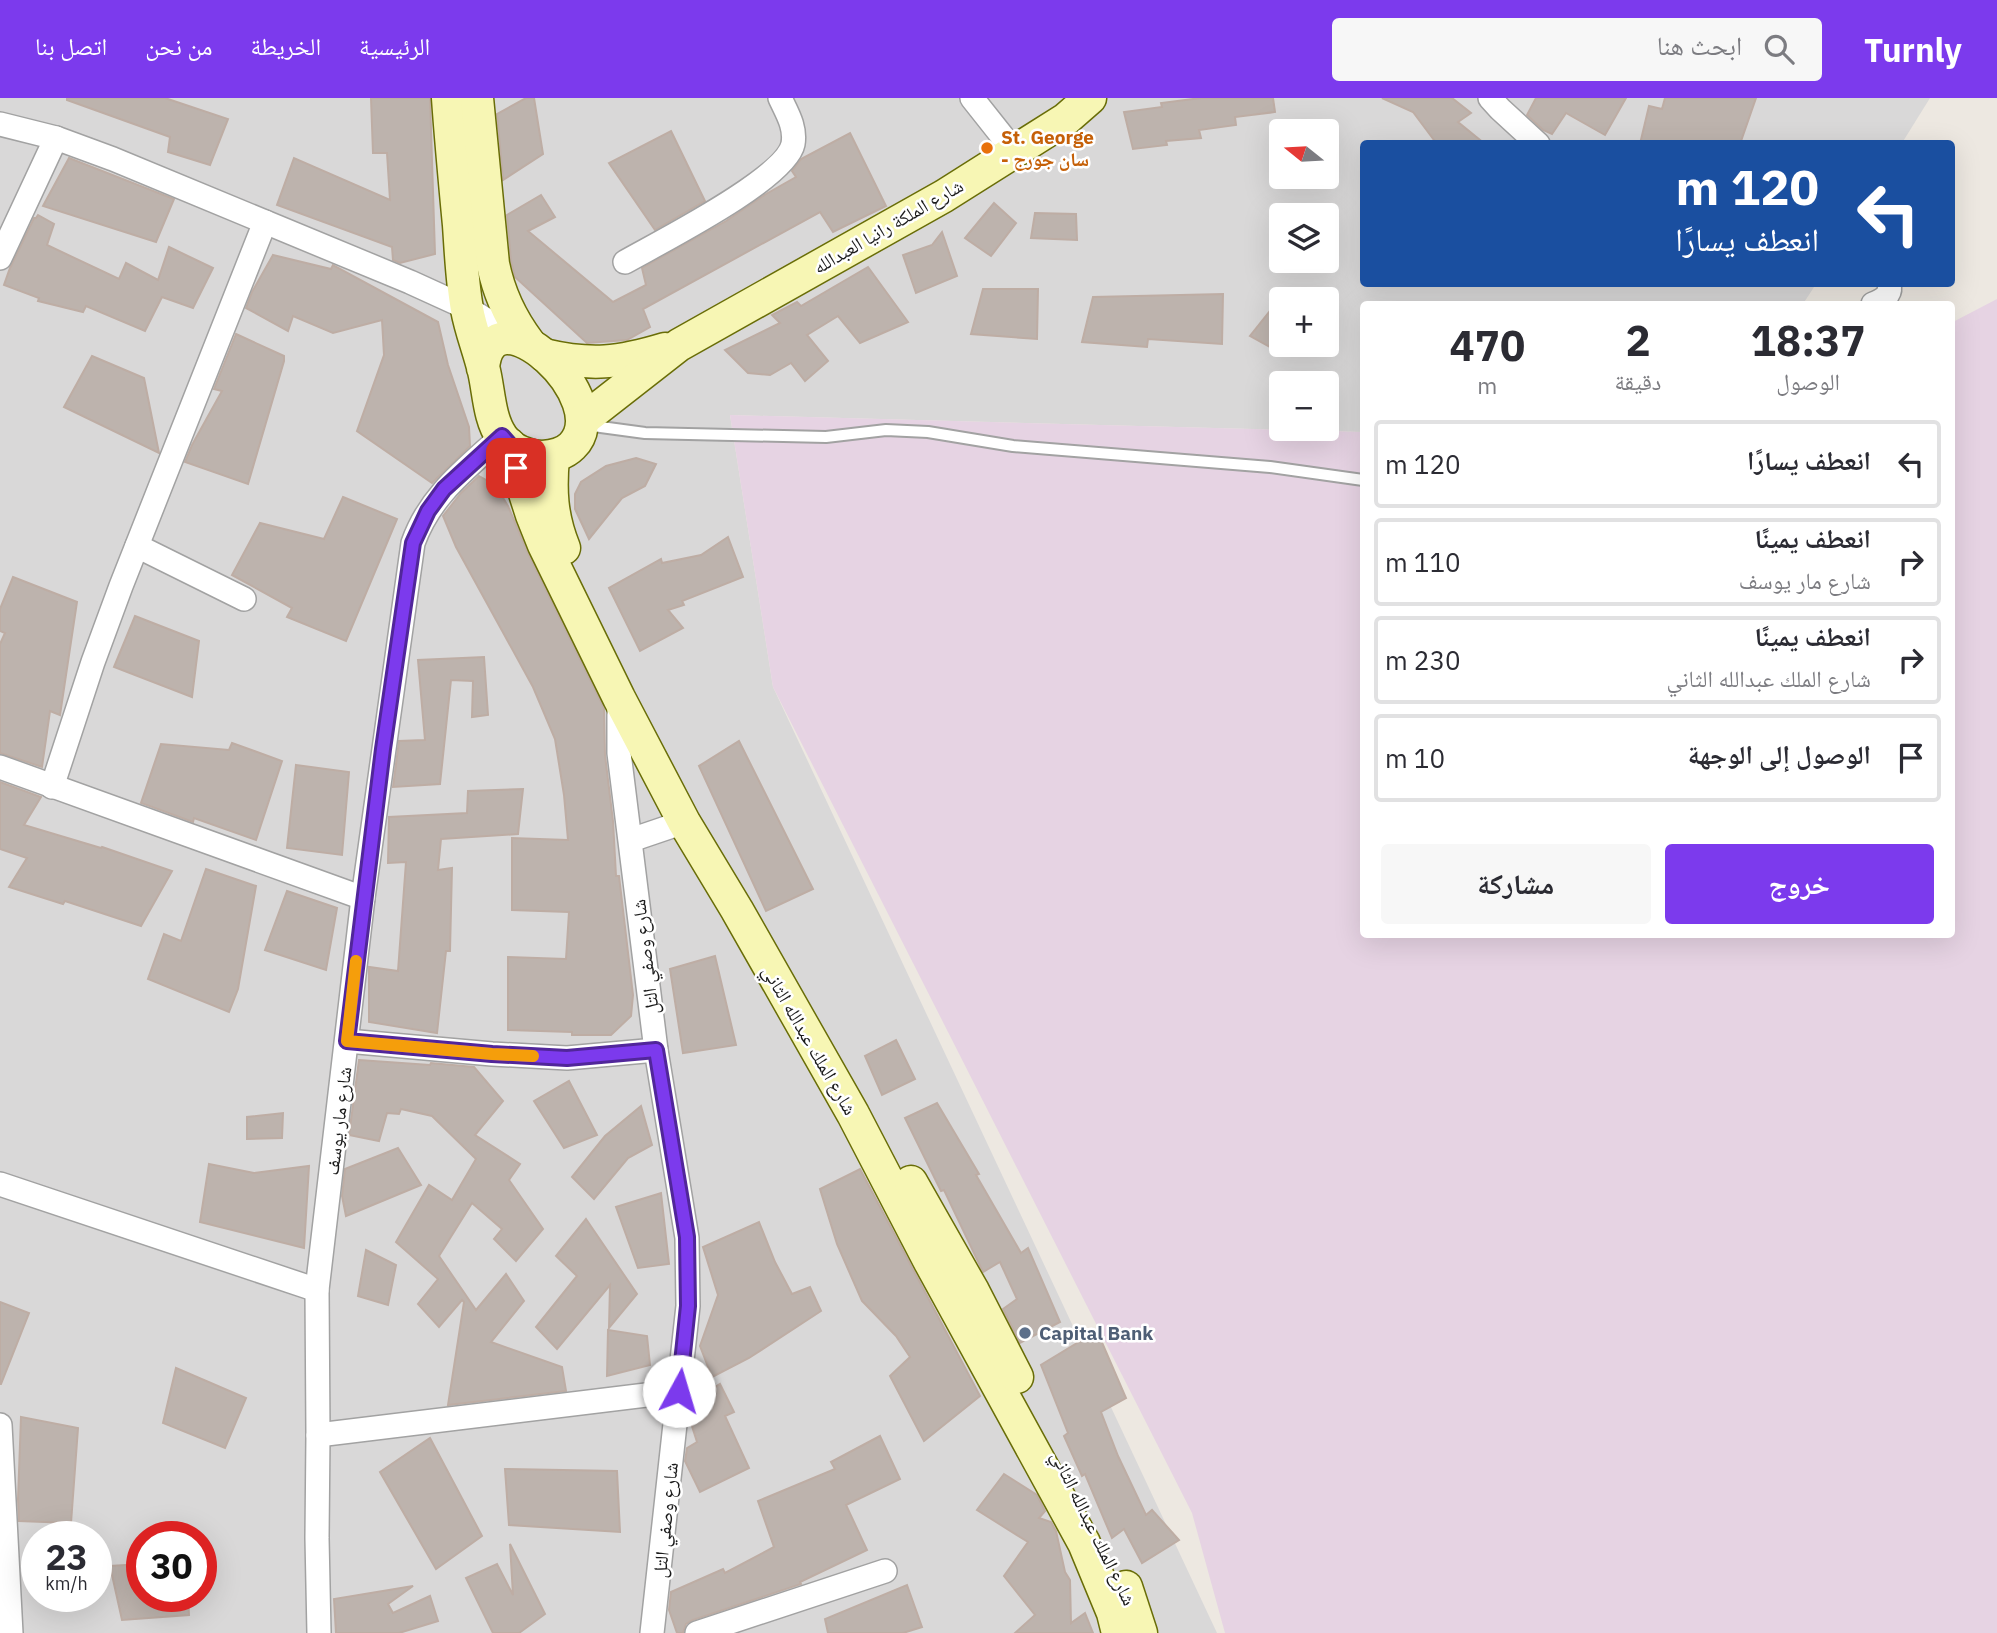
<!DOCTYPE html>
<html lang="ar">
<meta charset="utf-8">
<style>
body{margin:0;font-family:"IBM Plex Sans","Noto Naskh Arabic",sans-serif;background:#f7f7f7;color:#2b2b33;direction:rtl;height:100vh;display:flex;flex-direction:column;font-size:26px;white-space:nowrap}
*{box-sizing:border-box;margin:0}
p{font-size:23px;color:#7c7c81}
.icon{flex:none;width:38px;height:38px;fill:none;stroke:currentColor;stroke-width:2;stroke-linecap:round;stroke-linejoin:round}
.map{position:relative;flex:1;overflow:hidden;direction:ltr}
.details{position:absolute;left:1360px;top:203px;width:595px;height:637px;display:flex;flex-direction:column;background:#fff;border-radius:7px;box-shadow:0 7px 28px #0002;direction:rtl}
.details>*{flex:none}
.banner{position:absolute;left:1360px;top:42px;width:595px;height:147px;border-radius:7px;box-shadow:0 7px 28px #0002;direction:rtl;background:#1a4fa0;color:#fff;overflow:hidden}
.needle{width:46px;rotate:288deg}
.tools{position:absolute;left:1269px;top:21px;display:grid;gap:14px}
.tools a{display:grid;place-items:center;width:70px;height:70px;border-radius:7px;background:#fff;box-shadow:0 7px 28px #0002;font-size:35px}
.speed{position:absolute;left:21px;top:1423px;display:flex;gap:14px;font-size:35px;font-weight:700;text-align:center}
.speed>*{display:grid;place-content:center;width:91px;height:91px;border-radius:50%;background:#fff;box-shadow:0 7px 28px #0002;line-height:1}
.speed small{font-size:18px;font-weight:400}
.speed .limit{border:10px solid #d22;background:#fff;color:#111}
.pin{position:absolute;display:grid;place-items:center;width:60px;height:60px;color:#fff;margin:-30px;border-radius:14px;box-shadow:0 4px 10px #0006}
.me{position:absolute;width:77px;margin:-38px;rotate:6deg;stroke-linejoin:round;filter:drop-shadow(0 0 5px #0008)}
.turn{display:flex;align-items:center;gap:24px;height:147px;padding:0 21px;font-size:32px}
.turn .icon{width:91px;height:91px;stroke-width:2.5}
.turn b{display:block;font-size:49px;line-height:60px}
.eta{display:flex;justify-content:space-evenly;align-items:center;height:119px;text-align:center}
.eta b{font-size:42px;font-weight:800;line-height:49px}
.button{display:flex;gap:14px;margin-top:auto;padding:14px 21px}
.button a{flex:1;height:80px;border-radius:7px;background:#7c3aed;color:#fff;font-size:28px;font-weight:800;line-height:80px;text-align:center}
.button a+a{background:#f7f7f7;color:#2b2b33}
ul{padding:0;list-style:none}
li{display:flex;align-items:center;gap:21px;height:88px;margin:0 14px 10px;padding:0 7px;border:4px solid #e1e1e2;border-radius:7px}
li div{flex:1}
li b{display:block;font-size:26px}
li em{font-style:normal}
header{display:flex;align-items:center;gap:42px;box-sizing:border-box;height:98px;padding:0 35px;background:#7c3aed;color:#fff}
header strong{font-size:33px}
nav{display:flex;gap:38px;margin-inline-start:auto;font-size:24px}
.search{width:490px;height:63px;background:#f7f7f7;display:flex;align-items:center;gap:18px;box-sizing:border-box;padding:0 24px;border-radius:7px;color:#7c7c81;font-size:26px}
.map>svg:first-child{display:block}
.residential{fill:#d9d8d8;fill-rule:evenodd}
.industrial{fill:#e6d3e3}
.building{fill:#bdb3ad;stroke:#beada4;stroke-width:2}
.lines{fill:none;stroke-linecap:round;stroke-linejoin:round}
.service-casing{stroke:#a2a2a2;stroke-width:14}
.minor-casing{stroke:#a2a2a2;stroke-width:26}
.secondary-casing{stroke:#696d07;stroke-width:35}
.service{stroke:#fff;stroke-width:10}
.minor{stroke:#fff;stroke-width:23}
.secondary{stroke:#f7f6b4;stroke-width:32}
.route-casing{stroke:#51269a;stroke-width:18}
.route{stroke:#7c3aed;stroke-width:12}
.slow{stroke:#f59e0b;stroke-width:12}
.food-dot{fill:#e8710a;stroke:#fff;stroke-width:2.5}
.service-dot{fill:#5c6f8a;stroke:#fff;stroke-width:2.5}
.labels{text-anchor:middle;stroke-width:5;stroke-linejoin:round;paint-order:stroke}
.food-label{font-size:19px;font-weight:bold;fill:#c56008;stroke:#fff;text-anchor:start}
.street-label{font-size:19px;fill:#1b1b1b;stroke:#fff}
.service-label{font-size:19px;font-weight:bold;fill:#4e5e75;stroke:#fff;text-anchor:start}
</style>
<header>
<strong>Turnly</strong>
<div class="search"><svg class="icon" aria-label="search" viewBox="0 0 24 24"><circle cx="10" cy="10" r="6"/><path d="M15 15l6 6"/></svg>ابحث هنا</div>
<nav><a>الرئيسية</a><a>الخريطة</a><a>من نحن</a><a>اتصل بنا</a></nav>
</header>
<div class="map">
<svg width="1997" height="1535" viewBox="0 0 1997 1535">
<rect width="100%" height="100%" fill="#ede8e1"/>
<path class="residential" d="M0,0H1930L1902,45L1363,46V186H1816L1803,206H1363V334L730,317L773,589L1217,1535H0ZM1281,33H1326V79H1281ZM1281,117H1326V163H1281ZM1281,201H1326V247H1281ZM1281,285H1326V331H1281ZM37,1438H96V1498H37ZM142,1438H201V1498H142Z"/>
<polygon class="industrial" points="1997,201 1997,1535 1225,1535 1192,1415 773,589 730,317 1363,334 1363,836 1951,836 1951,225"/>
<g class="building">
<polygon points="67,0 165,0 228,21 210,67 168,54 170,39 67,2"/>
<polygon points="371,0 430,0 435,156 400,165 393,162 392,149 277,107 294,60 390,102 387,55 373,55"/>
<polygon points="526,0 534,0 543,56 503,82 497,16"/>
<polygon points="1201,0 1273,0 1275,14 1235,19 1236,27 1199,32 1201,40 1166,43 1167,47 1133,51 1124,14 1162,9 1161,5"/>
<polygon points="1382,0 1452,0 1471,15 1458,24 1485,46 1437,46 1413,14"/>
<polygon points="1536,0 1626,0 1605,37 1566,15 1552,36 1543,32 1527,17"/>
<polygon points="1665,0 1756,0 1740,46 1640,46 1649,8 1662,11"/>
<polygon points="671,33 705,103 655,132 609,65"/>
<polygon points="850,35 886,108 833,134 820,114 643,211 650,229 627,242 587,245 515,179 511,163 507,117 541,97 555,119 528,133 613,204 646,187 642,170 726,123 766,96 796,79 792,73 801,61"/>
<polygon points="69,60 174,101 156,144 43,108"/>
<polygon points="994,105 1016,125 991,158 965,140"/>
<polygon points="1035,115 1076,116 1077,142 1031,140"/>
<polygon points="38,117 54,126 47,147 119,181 126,165 158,182 169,149 213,170 193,210 162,199 145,233 86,208 83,214 38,203 39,200 4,187 10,170 34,120 36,120"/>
<polygon points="942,134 957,178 916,195 903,157 932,147"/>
<polygon points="273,157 331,171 333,167 438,224 448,267 469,329 470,348 432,385 357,333 384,257 382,222 333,235 293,218 288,233 246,210 252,194"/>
<polygon points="868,169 908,224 860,245 838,218 807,237 828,263 805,283 791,265 770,277 748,275 725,252 780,225 772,217 797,204 801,208"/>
<polygon points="983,191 1038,191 1037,241 971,236"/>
<polygon points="1223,196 1222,246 1148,241 1147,249 1082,244 1093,199"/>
<polygon points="1281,199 1281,255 1250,238"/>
<polygon points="236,236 284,258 284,263 248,386 185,364 192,347 222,293 214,291"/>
<polygon points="92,258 144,280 159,355 64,309"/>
<polygon points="636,360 656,366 645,388 622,400 589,441 575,411 575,396 581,384 606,368"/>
<polygon points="479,378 495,387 508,408 528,455 604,610 605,657 613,723 616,778 619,778 633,897 631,918 611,937 572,937 572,934 508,932 508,859 566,861 569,814 512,812 512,740 568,742 564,697 555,641 533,589 456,449 443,418 461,395"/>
<polygon points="343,399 397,421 346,543 287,519 292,510 232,477 260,425 324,441"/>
<polygon points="728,439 743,479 682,503 684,507 668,512 683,530 640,553 609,490 661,461 662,465 701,457"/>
<polygon points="13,479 77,504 60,617 50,613 42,669 0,655 0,546 5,535 0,533 0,511"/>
<polygon points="135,518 199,543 192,599 114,569"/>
<polygon points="484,559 488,617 472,619 473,583 451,582 440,686 393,689 399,643 425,642 418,562"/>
<polygon points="739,643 813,791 766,813 699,668"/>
<polygon points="232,645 282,663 256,742 194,720 193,724 141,705 161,646 229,652"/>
<polygon points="296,667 349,674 342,757 287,750"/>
<polygon points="0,684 41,699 24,727 101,750 102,749 172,773 141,828 65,803 63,806 9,789 27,760 0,751"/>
<polygon points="523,691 518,736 441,741 438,772 452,770 450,853 446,853 437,935 369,924 369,869 398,873 406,764 388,765 389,719 467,715 468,693"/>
<polygon points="206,771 256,788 238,891 229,914 148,881 164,836 181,843"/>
<polygon points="287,793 337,810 326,872 265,852"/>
<polygon points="715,858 736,947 683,955 670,871"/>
<polygon points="896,942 915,981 882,997 865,958"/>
<polygon points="359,962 430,967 431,965 474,969 503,1003 475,1037 520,1066 509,1082 543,1131 516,1163 494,1141 502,1131 472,1105 439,1158 476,1212 506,1176 524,1203 491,1244 562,1269 566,1293 448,1307 464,1204 462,1202 439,1229 418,1206 438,1181 396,1144 429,1087 452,1102 476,1061 432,1018 401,1011 399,1016 387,1015 379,1043 349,1037"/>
<polygon points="569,983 597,1037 564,1050 534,1003"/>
<polygon points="937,1005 979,1076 976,1077 1021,1155 1028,1150 1060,1224 1020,1245 1003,1211 1017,1201 1000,1164 983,1174 944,1092 941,1093 905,1020"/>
<polygon points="641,1008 652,1047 628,1060 594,1101 572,1079 605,1038"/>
<polygon points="283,1015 282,1040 247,1041 247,1019"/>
<polygon points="398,1050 421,1087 346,1118 342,1098 345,1071"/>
<polygon points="209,1066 254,1075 309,1068 304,1150 200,1124"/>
<polygon points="860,1071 980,1298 924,1343 890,1278 910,1259 896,1238 862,1203 837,1146 820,1091"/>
<polygon points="661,1095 669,1166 638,1170 616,1109"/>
<polygon points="586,1121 637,1196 609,1230 610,1187 557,1251 536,1229 577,1178 556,1158"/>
<polygon points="759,1124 775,1164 792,1196 810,1189 821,1213 749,1260 712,1279 700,1248 718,1197 703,1149"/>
<polygon points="366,1152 396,1167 388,1207 358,1198"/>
<polygon points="0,1204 29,1215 1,1286 0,1286"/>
<polygon points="608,1232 647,1238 650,1267 607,1278"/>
<polygon points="1097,1233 1126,1300 1101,1314 1118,1358 1146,1417 1152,1412 1179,1442 1142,1465 1124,1431 1112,1440 1085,1376 1082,1378 1064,1338 1068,1335 1041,1267"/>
<polygon points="176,1270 246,1300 225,1350 163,1325"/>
<polygon points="720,1286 734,1314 725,1318 749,1370 700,1394 685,1363 687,1350 697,1344 690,1322 692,1303"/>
<polygon points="21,1319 78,1330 71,1425 19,1423 18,1401"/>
<polygon points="880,1338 900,1381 846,1407 867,1452 800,1484 801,1486 693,1522 686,1526 683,1535 677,1535 669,1512 671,1494 723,1471 725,1475 774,1449 758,1403 835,1371 831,1364"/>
<polygon points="430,1340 482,1438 436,1471 380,1374"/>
<polygon points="505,1371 617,1373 620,1434 509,1427"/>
<polygon points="1004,1376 1037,1397 1045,1413 1039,1420 1051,1424 1056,1433 1065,1474 1070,1482 1071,1525 1085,1515 1093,1535 1015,1535 1035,1517 1004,1478 1028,1444 977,1412"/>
<polygon points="510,1446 545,1516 519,1535 493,1535 466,1480 497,1466 513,1497"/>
<polygon points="142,1466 142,1498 188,1498 189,1517 122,1522 110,1468"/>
<polygon points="907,1487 922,1529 903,1535 828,1535 825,1521"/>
<polygon points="413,1488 388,1506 393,1515 430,1498 438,1523 399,1535 336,1535 334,1501"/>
</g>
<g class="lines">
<defs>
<polyline id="service" points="586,327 645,335 826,339 886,332 928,334 1013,348 1270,369 1363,382"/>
<g id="minor">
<polyline points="972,0 1014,53"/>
<polyline points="1490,0 1500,11 1538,46"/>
<polyline points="0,26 56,40 113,61 410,184 467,210 516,240"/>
<polyline points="0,160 56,40"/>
<path d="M625,164C658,145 786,81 793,46C796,29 787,15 780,0"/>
<path d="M1873,206C1883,202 1892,197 1889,186"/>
<polyline points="137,448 244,501"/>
<polyline points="619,603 619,655 656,952 687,1140 688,1208 652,1535"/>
<polyline points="0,669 363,800"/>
<polyline points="52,689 93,564 121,488 265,124"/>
<polyline points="631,742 684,724"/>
<polyline points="347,943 492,956 567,960 656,952"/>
<polyline points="0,1086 317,1192"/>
<polyline points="0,1327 11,1535"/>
<polyline points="318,1337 679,1293"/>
<path d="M319,1535L317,1440L318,1337L317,1192L363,800L413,445C430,397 466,371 502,338"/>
<polyline points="697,1535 885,1473"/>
</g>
<g id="secondary">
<path d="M448,0C451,42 455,85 459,127C461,155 462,184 467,211C471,233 479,252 484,273C489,294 489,321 502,339C511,352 528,359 543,359C554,358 564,356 572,348C618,303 491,185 483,270"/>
<path d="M477,0L493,166C499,196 510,220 529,245"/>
<path d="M544,257C591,268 619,265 665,251"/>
<polyline points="583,322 679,247 944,98 1066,21 1090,0"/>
<polyline points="509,346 532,417 544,447 619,600 684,724 737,812 853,1016 930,1164 1084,1445 1113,1515 1118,1535"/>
<path d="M553,359C550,392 551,418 564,450"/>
<polyline points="911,1084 973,1193 1017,1279"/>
<polyline points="1126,1489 1141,1535"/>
</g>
</defs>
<use href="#service" class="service-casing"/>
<use href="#minor" class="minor-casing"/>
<use href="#secondary" class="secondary-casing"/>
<use href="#service" class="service"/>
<use href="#minor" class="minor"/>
<use href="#secondary" class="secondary"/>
</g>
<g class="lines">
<defs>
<polyline id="route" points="516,370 509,346 502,338 444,391 428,413 413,445 383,651 347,943 492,956 567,960 656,952 687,1139 688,1208 679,1293"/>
</defs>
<use href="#route" class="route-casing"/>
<use href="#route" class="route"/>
<polyline class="slow" points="356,863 347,943 492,956 533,958"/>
</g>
<circle class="food-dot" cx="987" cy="50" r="7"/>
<circle class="service-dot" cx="1025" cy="1235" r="7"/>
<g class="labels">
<g class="food-label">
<text x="1001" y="46">St. George<tspan x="1001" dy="22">- سان جورج</tspan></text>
</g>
<g class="street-label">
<text transform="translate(888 128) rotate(-30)" y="7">شارع الملكة رانيا العبدالله</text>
<text transform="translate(645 859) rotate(-97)" y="7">شارع وصفي التل</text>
<text transform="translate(810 942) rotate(60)" y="7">شارع الملك عبدالله الثاني</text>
<text transform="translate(338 1023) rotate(-83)" y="7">شارع مار يوسف</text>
<text transform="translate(665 1422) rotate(-84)" y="7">شارع وصفي التل</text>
<text transform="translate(1094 1430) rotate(64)" y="7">شارع الملك عبدالله الثاني</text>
</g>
<g class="service-label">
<text x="1039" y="1242">Capital Bank</text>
</g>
</g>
</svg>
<div class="tools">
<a><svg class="needle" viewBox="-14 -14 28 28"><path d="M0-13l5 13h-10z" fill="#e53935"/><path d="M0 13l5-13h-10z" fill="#7c7c81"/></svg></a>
<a><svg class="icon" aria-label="layers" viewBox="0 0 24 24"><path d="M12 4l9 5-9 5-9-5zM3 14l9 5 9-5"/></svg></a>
<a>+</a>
<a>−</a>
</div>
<div class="speed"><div>23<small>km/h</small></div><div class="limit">30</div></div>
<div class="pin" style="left:516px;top:370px;background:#d93025"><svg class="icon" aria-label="arrive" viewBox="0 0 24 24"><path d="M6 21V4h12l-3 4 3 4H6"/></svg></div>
<svg class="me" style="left:679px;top:1293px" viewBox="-20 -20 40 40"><circle r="19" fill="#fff"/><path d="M0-13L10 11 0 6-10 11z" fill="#7c3aed"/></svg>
<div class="banner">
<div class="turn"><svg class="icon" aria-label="left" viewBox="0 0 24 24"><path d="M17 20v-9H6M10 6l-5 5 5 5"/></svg><div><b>120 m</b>انعطف يسارًا</div></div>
</div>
<section class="details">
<div class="eta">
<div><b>18:37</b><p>الوصول</p></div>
<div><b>2</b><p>دقيقة</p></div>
<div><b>470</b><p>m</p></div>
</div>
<ul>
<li><svg class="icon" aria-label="left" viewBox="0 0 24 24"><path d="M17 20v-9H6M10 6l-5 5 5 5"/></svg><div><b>انعطف يسارًا</b></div><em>120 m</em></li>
<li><svg class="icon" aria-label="right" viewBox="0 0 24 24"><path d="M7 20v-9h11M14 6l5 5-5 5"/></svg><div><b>انعطف يمينًا</b><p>شارع مار يوسف</p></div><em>110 m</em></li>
<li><svg class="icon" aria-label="right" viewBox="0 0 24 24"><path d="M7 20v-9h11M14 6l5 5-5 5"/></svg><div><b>انعطف يمينًا</b><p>شارع الملك عبدالله الثاني</p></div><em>230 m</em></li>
<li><svg class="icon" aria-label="arrive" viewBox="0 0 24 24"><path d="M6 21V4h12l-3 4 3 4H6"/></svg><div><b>الوصول إلى الوجهة</b></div><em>10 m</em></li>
</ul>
<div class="button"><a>خروج</a><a>مشاركة</a></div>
</section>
</div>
